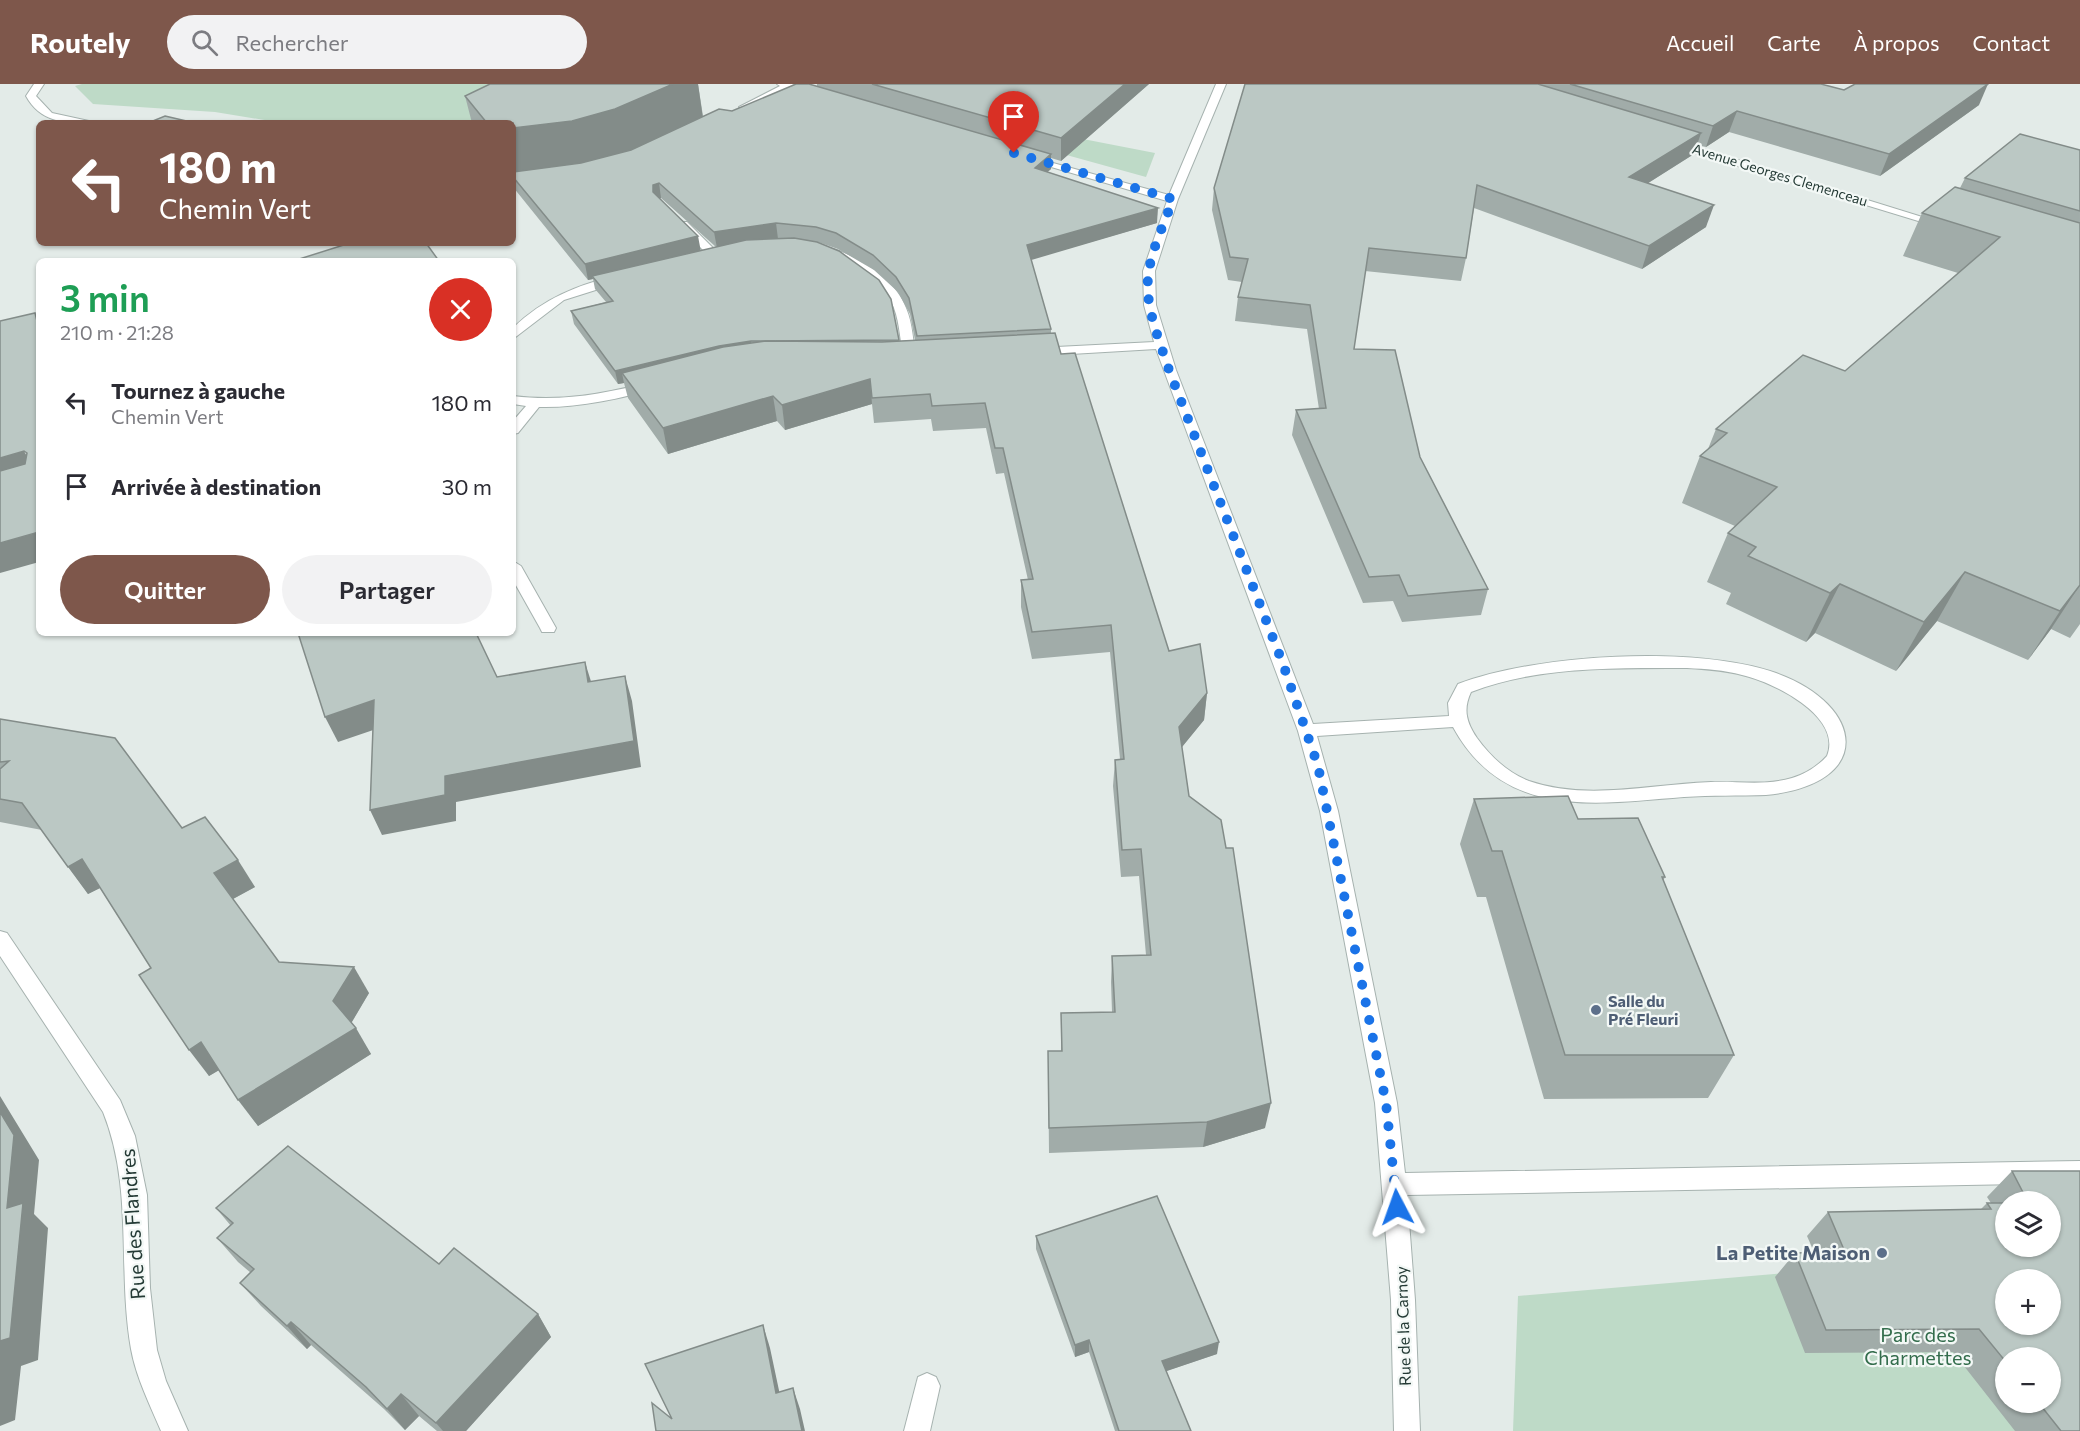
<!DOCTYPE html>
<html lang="fr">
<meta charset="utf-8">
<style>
body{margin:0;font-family:Commissioner,sans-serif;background:#f2f2f3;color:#2b2b33;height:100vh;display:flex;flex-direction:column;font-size:22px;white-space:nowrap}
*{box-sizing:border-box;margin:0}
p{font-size:20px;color:#7c7c81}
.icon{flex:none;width:33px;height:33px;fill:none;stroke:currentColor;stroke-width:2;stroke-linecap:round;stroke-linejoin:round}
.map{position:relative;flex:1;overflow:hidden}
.side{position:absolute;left:36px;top:174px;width:480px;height:378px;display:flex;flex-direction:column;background:#fff;border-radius:9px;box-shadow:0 2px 4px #0004}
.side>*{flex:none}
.hud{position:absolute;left:36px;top:36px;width:480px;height:126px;border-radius:9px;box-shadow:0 2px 4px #0004;background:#7e574b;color:#fff;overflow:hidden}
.fabs{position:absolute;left:1995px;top:1107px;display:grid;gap:12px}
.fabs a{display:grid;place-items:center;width:66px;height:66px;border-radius:50%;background:#fff;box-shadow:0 2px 4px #0004;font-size:30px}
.pin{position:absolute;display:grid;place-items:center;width:51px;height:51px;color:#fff;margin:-62px -26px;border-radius:50% 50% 50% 0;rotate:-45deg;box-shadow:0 0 6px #0007}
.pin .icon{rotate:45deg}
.me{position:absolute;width:66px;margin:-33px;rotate:356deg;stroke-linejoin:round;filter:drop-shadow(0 0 4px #0008)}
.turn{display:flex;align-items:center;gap:21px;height:126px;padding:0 24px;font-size:27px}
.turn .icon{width:78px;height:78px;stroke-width:2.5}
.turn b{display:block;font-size:42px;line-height:51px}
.round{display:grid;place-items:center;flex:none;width:63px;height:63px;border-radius:32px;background:#f2f2f3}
.headline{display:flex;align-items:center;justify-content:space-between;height:102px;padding:0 24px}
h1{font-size:36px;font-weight:600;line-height:45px;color:#1e9e55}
.button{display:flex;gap:12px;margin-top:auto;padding:12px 24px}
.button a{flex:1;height:69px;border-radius:36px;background:#7e574b;color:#fff;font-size:24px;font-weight:600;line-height:69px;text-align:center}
.button a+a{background:#f2f2f3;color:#2b2b33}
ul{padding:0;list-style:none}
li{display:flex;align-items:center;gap:18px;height:84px;padding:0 24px}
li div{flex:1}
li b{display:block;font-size:22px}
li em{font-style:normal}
header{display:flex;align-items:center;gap:36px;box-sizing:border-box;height:84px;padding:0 30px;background:#7e574b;color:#fff}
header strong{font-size:28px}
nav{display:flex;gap:33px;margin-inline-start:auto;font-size:21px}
.search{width:420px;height:54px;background:#f2f2f3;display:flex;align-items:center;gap:15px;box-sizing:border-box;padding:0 21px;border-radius:33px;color:#7c7c81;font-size:22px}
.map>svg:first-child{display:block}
.green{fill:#bedac7;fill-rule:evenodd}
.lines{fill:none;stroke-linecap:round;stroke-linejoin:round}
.minor-casing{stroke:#a6b2af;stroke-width:2}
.minor{fill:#fff;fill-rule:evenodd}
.wall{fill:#a1aca9;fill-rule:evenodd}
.shaded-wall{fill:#838c89}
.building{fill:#bbc8c4;stroke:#838c89;stroke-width:1.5;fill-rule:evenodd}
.route{stroke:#1a73e8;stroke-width:10;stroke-dasharray:0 18}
.service-dot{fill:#5c6f8a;stroke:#f3f8f6;stroke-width:2}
.labels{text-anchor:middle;stroke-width:4.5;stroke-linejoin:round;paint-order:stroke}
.far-street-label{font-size:14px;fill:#243a35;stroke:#f3f8f6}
.service-label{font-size:16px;font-weight:bold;fill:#4e5e75;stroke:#f3f8f6;text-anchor:start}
.street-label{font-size:16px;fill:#243a35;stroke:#f3f8f6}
.near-street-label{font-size:20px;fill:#243a35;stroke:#f3f8f6}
.near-service-label{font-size:20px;font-weight:bold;fill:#4e5e75;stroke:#f3f8f6;text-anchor:end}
.near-park-label{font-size:20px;fill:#336d4c;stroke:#f3f8f6}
</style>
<header>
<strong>Routely</strong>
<div class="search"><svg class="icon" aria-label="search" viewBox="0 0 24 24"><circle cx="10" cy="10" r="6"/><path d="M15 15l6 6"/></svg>Rechercher</div>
<nav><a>Accueil</a><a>Carte</a><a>À propos</a><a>Contact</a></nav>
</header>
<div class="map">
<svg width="2080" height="1347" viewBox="0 0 2080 1347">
<rect width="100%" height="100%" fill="#e3ebe8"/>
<g class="green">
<polygon points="82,0 559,0 496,39 283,39 215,28 93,20 75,2"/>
<polygon points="896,24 954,30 1155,69 1146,93"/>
<path d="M2080,1164V1347H1513L1518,1212ZM2006,1196H2050V1240H2006ZM2006,1274H2050V1318H2006Z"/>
</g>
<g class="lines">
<defs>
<g id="minor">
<path d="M34,0H44L36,12L52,29L98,39C69,39 42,41 26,12Z"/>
<polygon points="777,0 792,0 816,9 811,12 789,5 747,25 739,23 780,2"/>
<path d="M1216,0H1226L1178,115L1155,187L1156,221L1176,286L1313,640L1449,632L1448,619L1458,600C1537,570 1696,561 1776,589C1865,621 1876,700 1766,711C1739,712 1712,711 1684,713C1594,720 1504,736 1453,643L1317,652L1338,727L1397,1019L1405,1089L2080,1077V1099L1407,1111L1415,1216L1420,1347H1394L1391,1216L1375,1019L1320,727L1298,647L1156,265L1037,272L1031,268L1037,264L1154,258L1144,221L1143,187L1167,117L1024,75V71L1169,111ZM1687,584C1706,585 1724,586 1742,591C1773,598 1843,632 1827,672C1818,682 1805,690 1792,694C1766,702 1737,697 1711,698C1653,700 1586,717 1529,697C1508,689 1490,672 1477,654C1466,638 1463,625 1471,608C1538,582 1617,584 1687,584Z"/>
<polygon points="1669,57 1677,57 1948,141 1938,143 1669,61"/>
<polygon points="679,138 687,138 717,168 717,172 709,172 679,142"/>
<path d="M826,163C856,170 895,194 906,224C913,240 913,258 916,275L915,278L910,279L904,275C900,258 900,240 894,224C884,197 848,177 822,168V164Z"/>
<path d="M617,191L623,195L621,198L564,216L513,255V244C544,214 576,202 617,191Z"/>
<path d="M650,298L657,302L655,305C617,315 579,324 539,323L518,349L513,350V337L526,322L513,320V312C561,318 604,310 650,298Z"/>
<polygon points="513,477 521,482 556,544 554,548 542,548 540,544 513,496"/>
<path d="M0,847L7,849L120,1016L135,1052L147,1111L150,1204L157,1266L166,1297L188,1347H161C150,1321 136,1293 131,1265C117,1185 134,1105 103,1028L0,872Z"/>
<polygon points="927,1289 936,1293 940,1302 930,1347 904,1347 918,1293"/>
</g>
</defs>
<use href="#minor" class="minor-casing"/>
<use href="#minor" class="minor"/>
</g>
<g class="wall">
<path d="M698,0L703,32L732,27L817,2V0H1149L1061,77L1051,74V85L1047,88L1157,139L1031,175L1051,245V249L1061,270L1169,567L1207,609L1204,636L1182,663L1189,712L1265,1044L1203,1063L1049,1069L1048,967H1061V929L1112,928L1111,898L1112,872L1146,871L1139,792L1121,793L1113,702L1115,676L1120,675L1110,568L1032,575L1021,523V496H1028L1004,389L996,390L986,344L933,347L931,335L874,339L872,320L785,346L777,337L668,370L628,314L624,299L618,300L574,240L571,227L606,218L595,205L593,195L588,196L513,103V39H472L465,12ZM660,114H661L716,163L700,167ZM818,158L838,165L874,186L898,208L910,230L915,256L899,257L891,215Z"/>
<polygon points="1245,0 1821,0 1844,6 1979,21 1880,92 1729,48 1706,63 1697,61 1694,70 1648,99 1706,143 1642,185 1474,124 1466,174 1461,197 1365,187 1354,265 1420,373 1488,505 1481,531 1402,538 1393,517 1363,519 1292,351 1296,326 1319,325 1307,245 1235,237 1238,213 1242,198 1228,196 1212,126 1214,104"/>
<polygon points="2080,66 2080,540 2070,554 2051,545 2028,576 1937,537 1896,587 1815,549 1806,558 1726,520 1731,509 1707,498 1728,449 1735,442 1682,419 1700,372 1708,365 1716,345 1845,287 1958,189 1903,172 1922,129 1960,104 1965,94"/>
<polygon points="0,635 182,744 255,803 233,815 279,878 369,909 351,939 371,970 258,1042 219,986 209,992 151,884 100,804 88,810 42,746 0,738"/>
<polygon points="1474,715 1578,735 1665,793 1663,797 1734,971 1708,1014 1544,1015 1486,813 1477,813 1460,760"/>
<path d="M2012,1087H2080V1347H2015L1953,1268L1805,1269L1775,1193L1795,1169L1814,1168L1807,1152L1828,1128L1981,1125L1987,1119H1991L1987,1113ZM2006,1118H2050L2006,1162ZM2006,1274L2050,1318H2006Z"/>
<polygon points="216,1124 439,1180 538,1230 551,1253 466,1347 437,1347 419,1332 405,1346 384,1325 311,1261 307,1265 261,1222 240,1199 251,1189 238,1178 217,1154 231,1142"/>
<polygon points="1036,1152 1217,1270 1166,1287 1191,1347 1115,1347 1089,1268 1075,1273 1036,1165"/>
</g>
<g class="shaded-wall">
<polygon points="673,0 698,0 703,35 624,72 513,93 513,44"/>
<polygon points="1125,0 1149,0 1061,77 1061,54"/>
<polygon points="1988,0 1979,21 1880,92 1889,70"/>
<polygon points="1737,27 1729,48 1706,63 1713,42"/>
<polygon points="1701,49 1694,70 1623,115 1629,93"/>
<polygon points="1051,70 1051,85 1035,99 1035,84"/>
<polygon points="659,99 661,114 656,116 653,108 653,101"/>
<polygon points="1714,121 1706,143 1642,185 1649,162"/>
<polygon points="1158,124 1157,139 1028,177 1027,161"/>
<polygon points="776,139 778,155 717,164 714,148"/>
<polygon points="698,152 701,168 592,192 593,195 588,196 585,180"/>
<polygon points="751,257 753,271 622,289 624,299 618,300 615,287 719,262"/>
<polygon points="870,295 872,320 785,346 782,321"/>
<polygon points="773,312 777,337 668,370 663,344"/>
<polygon points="24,367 38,392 0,402 0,374"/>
<polygon points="39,448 39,478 0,489 0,459"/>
<polygon points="1965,488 1937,537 1896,587 1924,538"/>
<polygon points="1840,500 1815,549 1806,558 1830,509"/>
<polygon points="2080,501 2051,545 2028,576 2060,527"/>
<polygon points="585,578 593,604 588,598"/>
<polygon points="625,592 632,617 641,683 456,718 456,737 382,751 370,726 445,692"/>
<polygon points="1207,609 1204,636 1177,669 1179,643"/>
<polygon points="374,616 385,642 338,658 325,633"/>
<polygon points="82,775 102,803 88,810 68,783"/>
<polygon points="238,776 255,803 231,816 214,789"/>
<polygon points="354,883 369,909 349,943 333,917"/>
<polygon points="356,944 371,970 258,1042 238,1016"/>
<polygon points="201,958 221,985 209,992 189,966"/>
<polygon points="0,1012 39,1076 34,1130 48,1144 38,1276 21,1282 15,1336 0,1342 0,1257 7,1124 0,1028"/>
<polygon points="1271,1019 1265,1044 1203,1063 1207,1038"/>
<polygon points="538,1230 551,1253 466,1347 443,1347 436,1339"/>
<polygon points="291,1238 311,1261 307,1265 287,1242"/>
<polygon points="763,1241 770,1264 784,1330 776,1309"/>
<polygon points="1089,1256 1089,1268 1075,1273 1075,1261"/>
<polygon points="1219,1258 1217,1270 1161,1289 1162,1277"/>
<polygon points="793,1304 800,1325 805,1347 802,1347"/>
<polygon points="401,1310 419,1332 405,1346 387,1325"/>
</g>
<g class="building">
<polygon points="490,0 673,0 615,25 572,37 513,44 513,39 487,39 465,12"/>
<polygon points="796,0 809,0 1051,70 1035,84 1158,124 1027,161 1051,245 917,252 909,214 896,193 873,171 836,149 816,143 776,139 714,148 659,99 653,101 653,108 698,152 585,180 513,93 513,88 581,79 631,66 719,25 732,27"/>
<polygon points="872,0 1125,0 1061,54"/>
<polygon points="1245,0 1538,0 1701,49 1629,93 1714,121 1649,162 1477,101 1466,174 1369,164 1354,265 1395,266 1420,373 1488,505 1408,512 1399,491 1369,493 1296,326 1326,324 1310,221 1238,213 1248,175 1230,173 1214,104"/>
<polygon points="1570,0 1821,0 1844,6 1855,0 1988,0 1889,70 1737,27 1713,42"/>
<polygon points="165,32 195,39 148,39"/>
<polygon points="2020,50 2080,66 2080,127 1965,94"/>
<polygon points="1955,103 2080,139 2080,501 2060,527 1965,488 1924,538 1840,500 1830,509 1748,472 1756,463 1728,449 1777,403 1700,372 1727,349 1716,345 1803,271 1845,287 2000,153 1922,129"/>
<polygon points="794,154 817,158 839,167 879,196 891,215 899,256 751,257 719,262 615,287 571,227 613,217 592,192 746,156"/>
<polygon points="350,159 426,159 439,177 293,177"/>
<polygon points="35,229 39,245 39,448 0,459 0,387 25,380 27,369 24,367 0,374 0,237"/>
<polygon points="1055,249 1061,270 1075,269 1169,567 1200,560 1207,609 1179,643 1189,712 1221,736 1226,764 1233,764 1271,1019 1207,1038 1049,1044 1048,967 1062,967 1061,929 1115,928 1112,872 1151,871 1141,765 1122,766 1115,676 1124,675 1111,541 1032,548 1021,496 1033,495 1003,364 995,364 985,319 932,322 930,310 872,314 870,295 782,321 773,312 663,344 622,289 723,263 766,257 882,258"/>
<polygon points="298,549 476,549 497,593 585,578 588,598 625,592 634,657 445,692 445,711 370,726 374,616 325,633"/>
<polygon points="0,635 115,654 182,744 205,733 238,776 214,789 279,878 354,883 333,917 356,944 238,1016 201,958 189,966 139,891 151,884 82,775 68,783 22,719 0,715 0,685 9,677 0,678"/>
<polygon points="1568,712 1578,735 1638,734 1665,793 1662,793 1734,971 1565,971 1502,767 1492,767 1474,715"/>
<polygon points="0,1028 14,1051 7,1124 23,1119 10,1254 0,1257"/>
<polygon points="288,1062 439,1180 454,1164 538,1230 436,1339 401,1310 387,1325 366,1303 291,1238 287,1242 240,1199 254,1185 217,1154 233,1139 216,1124"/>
<path d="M2012,1087H2080V1347H2061L2038,1318H2050V1274H2006V1278L1979,1245L1826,1246L1795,1169L1845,1168L1828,1128L1991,1125L1987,1119H2006V1162H2050V1118H2028ZM2006,1196H2050V1240H2006Z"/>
<polygon points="1157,1112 1219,1258 1162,1277 1191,1347 1119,1347 1089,1256 1075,1261 1036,1152"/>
<polygon points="763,1241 776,1309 793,1304 802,1347 656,1347 652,1319 672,1335 645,1280"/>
</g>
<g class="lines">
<path class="route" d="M1014,69L1173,115C1165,138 1153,162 1149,186C1143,219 1159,255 1169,286L1283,580L1318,682L1386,1019L1397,1123"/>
</g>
<g class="service-dot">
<circle cx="1596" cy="926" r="6"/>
<circle cx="1882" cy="1169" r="6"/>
</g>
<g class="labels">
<g class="far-street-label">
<text transform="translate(1780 91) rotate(17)" y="5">Avenue Georges Clemenceau</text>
</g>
<g class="service-label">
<text x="1608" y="923">Salle du<tspan x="1608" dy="18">Pré Fleuri</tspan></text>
</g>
<g class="street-label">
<text transform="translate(1403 1242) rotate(-92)" y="6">Rue de la Carnoy</text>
</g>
<g class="near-street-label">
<text transform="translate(133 1140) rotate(-94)" y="7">Rue des Flandres</text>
</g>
<g class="near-service-label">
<text x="1870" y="1176">La Petite Maison</text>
</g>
<g class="near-park-label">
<text x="1918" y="1258">Parc des<tspan x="1918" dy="23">Charmettes</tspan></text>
</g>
</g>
</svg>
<div class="fabs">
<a><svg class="icon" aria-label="layers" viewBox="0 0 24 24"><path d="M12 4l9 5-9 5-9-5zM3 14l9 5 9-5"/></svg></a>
<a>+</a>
<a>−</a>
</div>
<div class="pin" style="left:1014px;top:69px;background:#d93025"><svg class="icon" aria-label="arrive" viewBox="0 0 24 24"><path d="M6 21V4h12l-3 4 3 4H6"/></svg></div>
<svg class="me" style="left:1397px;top:1123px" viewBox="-20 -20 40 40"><path d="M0-17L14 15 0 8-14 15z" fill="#1a73e8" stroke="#fff" stroke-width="4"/></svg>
<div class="hud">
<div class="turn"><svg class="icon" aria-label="left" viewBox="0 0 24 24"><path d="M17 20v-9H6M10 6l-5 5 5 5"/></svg><div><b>180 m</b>Chemin Vert</div></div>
</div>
<section class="side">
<div class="headline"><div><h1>3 min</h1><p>210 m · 21:28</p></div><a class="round" style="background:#d93025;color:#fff"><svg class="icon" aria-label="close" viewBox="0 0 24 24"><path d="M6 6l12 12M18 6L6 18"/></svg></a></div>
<ul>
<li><svg class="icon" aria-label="left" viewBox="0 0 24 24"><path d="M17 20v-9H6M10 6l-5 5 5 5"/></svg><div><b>Tournez à gauche</b><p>Chemin Vert</p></div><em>180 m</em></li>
<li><svg class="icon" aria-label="arrive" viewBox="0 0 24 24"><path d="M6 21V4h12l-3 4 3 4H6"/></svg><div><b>Arrivée à destination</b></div><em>30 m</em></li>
</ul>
<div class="button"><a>Quitter</a><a>Partager</a></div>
</section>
</div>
